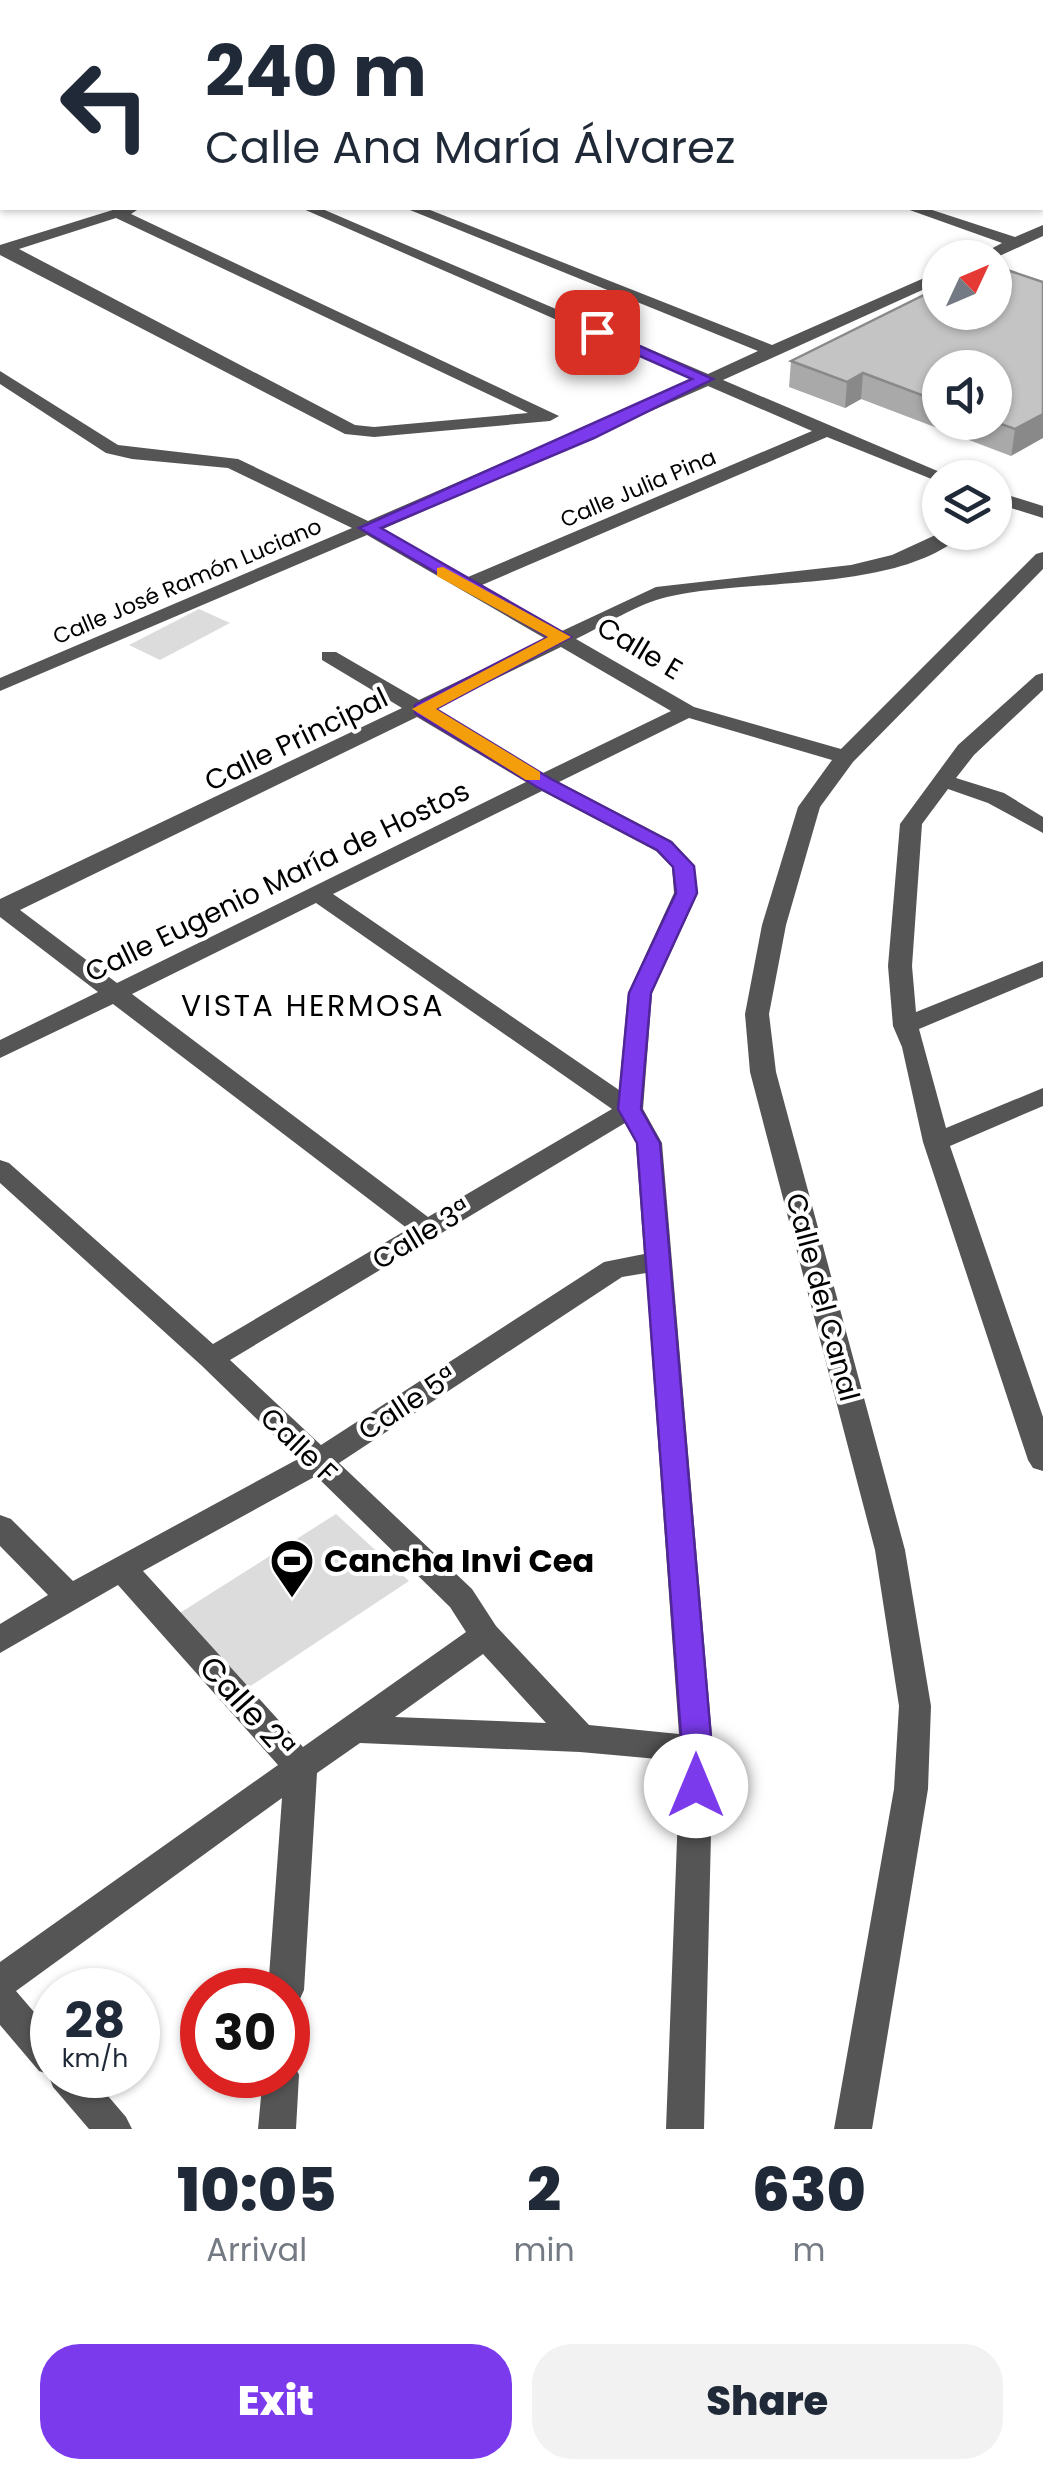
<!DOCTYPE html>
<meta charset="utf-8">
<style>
body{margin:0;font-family:Poppins,sans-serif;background:#f2f2f3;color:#1f2937;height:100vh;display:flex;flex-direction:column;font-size:38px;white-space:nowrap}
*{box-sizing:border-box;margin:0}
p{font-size:32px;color:#747a83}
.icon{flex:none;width:55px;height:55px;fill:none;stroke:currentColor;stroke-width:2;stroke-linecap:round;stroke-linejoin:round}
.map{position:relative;height:2129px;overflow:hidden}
.sheet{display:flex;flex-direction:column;background:#fff;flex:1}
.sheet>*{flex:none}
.hud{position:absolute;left:0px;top:0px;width:1045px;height:210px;box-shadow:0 2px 8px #0004;background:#fff;color:#1f2937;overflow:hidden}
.needle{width:65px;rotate:46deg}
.controls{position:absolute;left:922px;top:240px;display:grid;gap:20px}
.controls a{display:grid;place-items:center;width:90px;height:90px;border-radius:50%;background:#fff;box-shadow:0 2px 8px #0004;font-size:50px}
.speed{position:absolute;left:30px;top:1968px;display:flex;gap:20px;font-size:50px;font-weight:700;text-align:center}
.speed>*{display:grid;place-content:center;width:130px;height:130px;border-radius:50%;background:#fff;box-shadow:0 2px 8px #0004;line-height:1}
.speed small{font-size:25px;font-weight:400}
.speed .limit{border:15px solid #d22;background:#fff;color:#111}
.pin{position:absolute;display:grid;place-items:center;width:85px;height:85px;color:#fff;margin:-42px;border-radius:20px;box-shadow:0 5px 15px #0006}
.me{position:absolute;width:110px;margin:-55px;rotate:0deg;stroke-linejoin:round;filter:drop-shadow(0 0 8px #0008)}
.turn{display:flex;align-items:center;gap:35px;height:210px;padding:0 40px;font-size:45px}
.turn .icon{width:130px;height:130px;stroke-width:2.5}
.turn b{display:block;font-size:70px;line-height:85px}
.eta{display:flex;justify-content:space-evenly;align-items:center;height:170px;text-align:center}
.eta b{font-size:60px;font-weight:800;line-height:70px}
.action{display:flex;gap:20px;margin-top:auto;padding:20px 40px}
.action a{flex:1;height:115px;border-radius:40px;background:#7c3aed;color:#fff;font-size:40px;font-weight:800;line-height:115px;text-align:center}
.action a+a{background:#f2f2f3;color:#1f2937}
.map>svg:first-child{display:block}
.green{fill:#dcdcdc}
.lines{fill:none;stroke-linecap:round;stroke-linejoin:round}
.minor{fill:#555;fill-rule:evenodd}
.wall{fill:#a9a9a9;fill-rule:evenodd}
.shaded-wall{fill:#898989}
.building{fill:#c4c4c4;stroke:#898989;stroke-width:2.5}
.route{fill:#7c3aed;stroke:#51269a;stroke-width:2.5}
.slow{fill:#f59e0b}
.labels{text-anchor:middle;stroke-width:8;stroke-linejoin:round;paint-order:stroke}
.far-street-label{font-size:22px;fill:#000;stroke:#fff}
.street-label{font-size:28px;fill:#000;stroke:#fff}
.neighbourhood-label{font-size:30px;letter-spacing:2.5px;fill:#000;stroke:#fff}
.near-poi-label{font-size:32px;font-weight:bold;fill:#000;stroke:#fff;text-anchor:start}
.near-street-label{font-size:32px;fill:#000;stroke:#fff}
</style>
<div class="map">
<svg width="1043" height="2129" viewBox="0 0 1043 2129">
<rect width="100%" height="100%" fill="#fff"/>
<g class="green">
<polygon points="199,609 230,623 160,660 129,645"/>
<polygon points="336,1514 409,1581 246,1689 175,1616"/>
</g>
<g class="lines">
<g class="minor">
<path d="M119,208H140L131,214L559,416L550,421L374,437L345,434L0,255V245ZM116,218L528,413L374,427L355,425L19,249Z"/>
<path d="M301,208H320L708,374L758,351L405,208H425L772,345L940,271V282L723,380L954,478H940L939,482L827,437L482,585L562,631L656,587L851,565L892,555L942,532H966C899,594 753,577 667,597C637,604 605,625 576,639L694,707L841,749L1036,554L1043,552V569L853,762L820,807L786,925L769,1014L776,1072L905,1550L931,1706L928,1789L872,2129H834L894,1789L899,1706L875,1550L750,1072L745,1014L762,925L798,807L832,760L689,718L559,782L672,841L694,865L698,893L652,993L643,1109L662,1143L713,1749L704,2129H666L680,1761L580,1752L360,1743L317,1773L304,1990L299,2001L288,2005V1990H268L282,1798L16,1991L52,2033V2075H90L126,2117L132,2129H89L53,2087L48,2074L39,2071L0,2025V1962L278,1765L118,1585L0,1653V1624L48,1595L0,1546V1515L11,1519L73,1581L298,1459L201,1365L0,1183V1160L9,1163L213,1344L408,1229L113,1004L0,1058V1040L98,992L0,917V899L402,708L322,660V652H336L419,700L546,639L367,535L0,691V678L352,528L228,468L132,459L106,453L0,384V371L118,445L238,459L368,521L694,380ZM708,386L812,431L468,577L383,529ZM561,647L671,711L543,773L433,709ZM417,717L526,782L117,983L20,910ZM542,791L656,851L672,867L674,893L628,993L619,1090L333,894ZM316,903L612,1109L428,1217L132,994ZM625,1123L636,1143L644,1254L604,1262L321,1445L230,1360ZM646,1273L679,1734L589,1725L496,1626L472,1589L339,1463L622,1277ZM316,1476L450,1607L466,1632L303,1747L143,1571ZM483,1654L546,1723L395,1717Z"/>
<polygon points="904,208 926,208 1015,237 1043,225 1043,236 995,258 974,258 1002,243"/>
<polygon points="995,491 1043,506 1043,518 995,503"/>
<polygon points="1043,673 1043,690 974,755 956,778 1004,793 1043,817 1043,833 988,803 948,789 922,824 912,966 916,1012 1043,961 1043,977 919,1029 946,1128 1043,1088 1043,1106 950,1146 1043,1417 1043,1471 1033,1468 1028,1460 923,1142 902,1047 893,1026 888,966 900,824 958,745 1036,675"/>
<polygon points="288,2061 294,2063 299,2075 296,2129 258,2129 263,2075 288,2075"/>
</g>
</g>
<path class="wall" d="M1043,282L1011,456L861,399L845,408L789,387L791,361ZM940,368L995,422H940Z"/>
<g class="shaded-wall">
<polygon points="863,373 861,399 845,408 847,382"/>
<polygon points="1043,414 1043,438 1011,456 1015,429"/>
</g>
<polygon class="building" points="995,266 1043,282 1043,414 1015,429 995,422 995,368 940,368 940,402 863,373 847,382 791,361 940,287 940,312 995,312"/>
<polygon class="route" points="592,329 602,329 713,379 594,438 381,528 571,637 436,709 551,779 671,842 694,866 697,893 651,993 641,1109 660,1143 712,1749 711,1786 706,1795 696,1799 685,1795 681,1786 682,1749 637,1143 618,1109 629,993 676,893 673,867 657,850 537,787 415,713 415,705 548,637 359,528 692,379 592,335"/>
<polygon class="slow" points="443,567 571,637 436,709 540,772 540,780 526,780 412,709 548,637 437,576 437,568"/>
<defs>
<symbol id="stadium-pin" viewBox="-11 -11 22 30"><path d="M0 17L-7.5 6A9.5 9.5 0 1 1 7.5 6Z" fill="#000" stroke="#fff"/><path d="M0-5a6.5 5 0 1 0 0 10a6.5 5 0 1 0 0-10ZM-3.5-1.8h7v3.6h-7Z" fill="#fff"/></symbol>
</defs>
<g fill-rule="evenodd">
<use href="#stadium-pin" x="267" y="1536" width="50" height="68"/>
</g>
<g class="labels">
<g class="far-street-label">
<text transform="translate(638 488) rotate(-23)" y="8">Calle Julia Pina</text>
<text transform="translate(187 581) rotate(-23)" y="8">Calle José Ramón Luciano</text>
</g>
<g class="street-label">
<text transform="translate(640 648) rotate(31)" y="10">Calle E</text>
<text transform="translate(296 739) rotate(-26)" y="10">Calle Principal</text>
<text transform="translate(277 881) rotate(-26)" y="10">Calle Eugenio María de Hostos</text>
<text transform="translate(421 1234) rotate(-31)" y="10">Calle 3ª</text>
<text transform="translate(823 1297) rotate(75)" y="10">Calle del Canal</text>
<text transform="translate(407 1403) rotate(-33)" y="10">Calle 5ª</text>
<text transform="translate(299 1445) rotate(44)" y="10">Calle F</text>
</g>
<g class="neighbourhood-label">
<text x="313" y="1016">VISTA HERMOSA</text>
</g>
<g class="near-poi-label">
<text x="324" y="1572">Cancha Invi Cea</text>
</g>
<g class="near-street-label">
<text transform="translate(247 1707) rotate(48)" y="11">Calle 2ª</text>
</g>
</g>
</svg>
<div class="controls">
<a><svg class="needle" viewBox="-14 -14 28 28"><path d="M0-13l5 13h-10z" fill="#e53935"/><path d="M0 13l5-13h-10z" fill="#747a83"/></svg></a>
<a><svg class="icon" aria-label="sound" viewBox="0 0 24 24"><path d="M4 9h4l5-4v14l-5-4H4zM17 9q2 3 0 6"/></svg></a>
<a><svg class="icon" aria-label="layers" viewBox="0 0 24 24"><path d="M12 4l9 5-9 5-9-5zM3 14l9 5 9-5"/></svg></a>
</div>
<div class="speed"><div>28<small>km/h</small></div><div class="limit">30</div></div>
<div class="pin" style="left:597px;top:332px;background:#d93025"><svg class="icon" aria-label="arrive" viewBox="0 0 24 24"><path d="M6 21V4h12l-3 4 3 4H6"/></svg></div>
<svg class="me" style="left:696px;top:1786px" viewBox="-20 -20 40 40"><circle r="19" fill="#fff"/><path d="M0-13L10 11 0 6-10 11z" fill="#7c3aed"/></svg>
<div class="hud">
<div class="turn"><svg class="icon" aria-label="left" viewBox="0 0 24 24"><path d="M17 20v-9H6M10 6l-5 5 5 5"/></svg><div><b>240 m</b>Calle Ana María Álvarez</div></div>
</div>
</div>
<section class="sheet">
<div class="eta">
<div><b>10:05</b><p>Arrival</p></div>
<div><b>2</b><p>min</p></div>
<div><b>630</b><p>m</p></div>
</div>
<div class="action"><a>Exit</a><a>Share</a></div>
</section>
